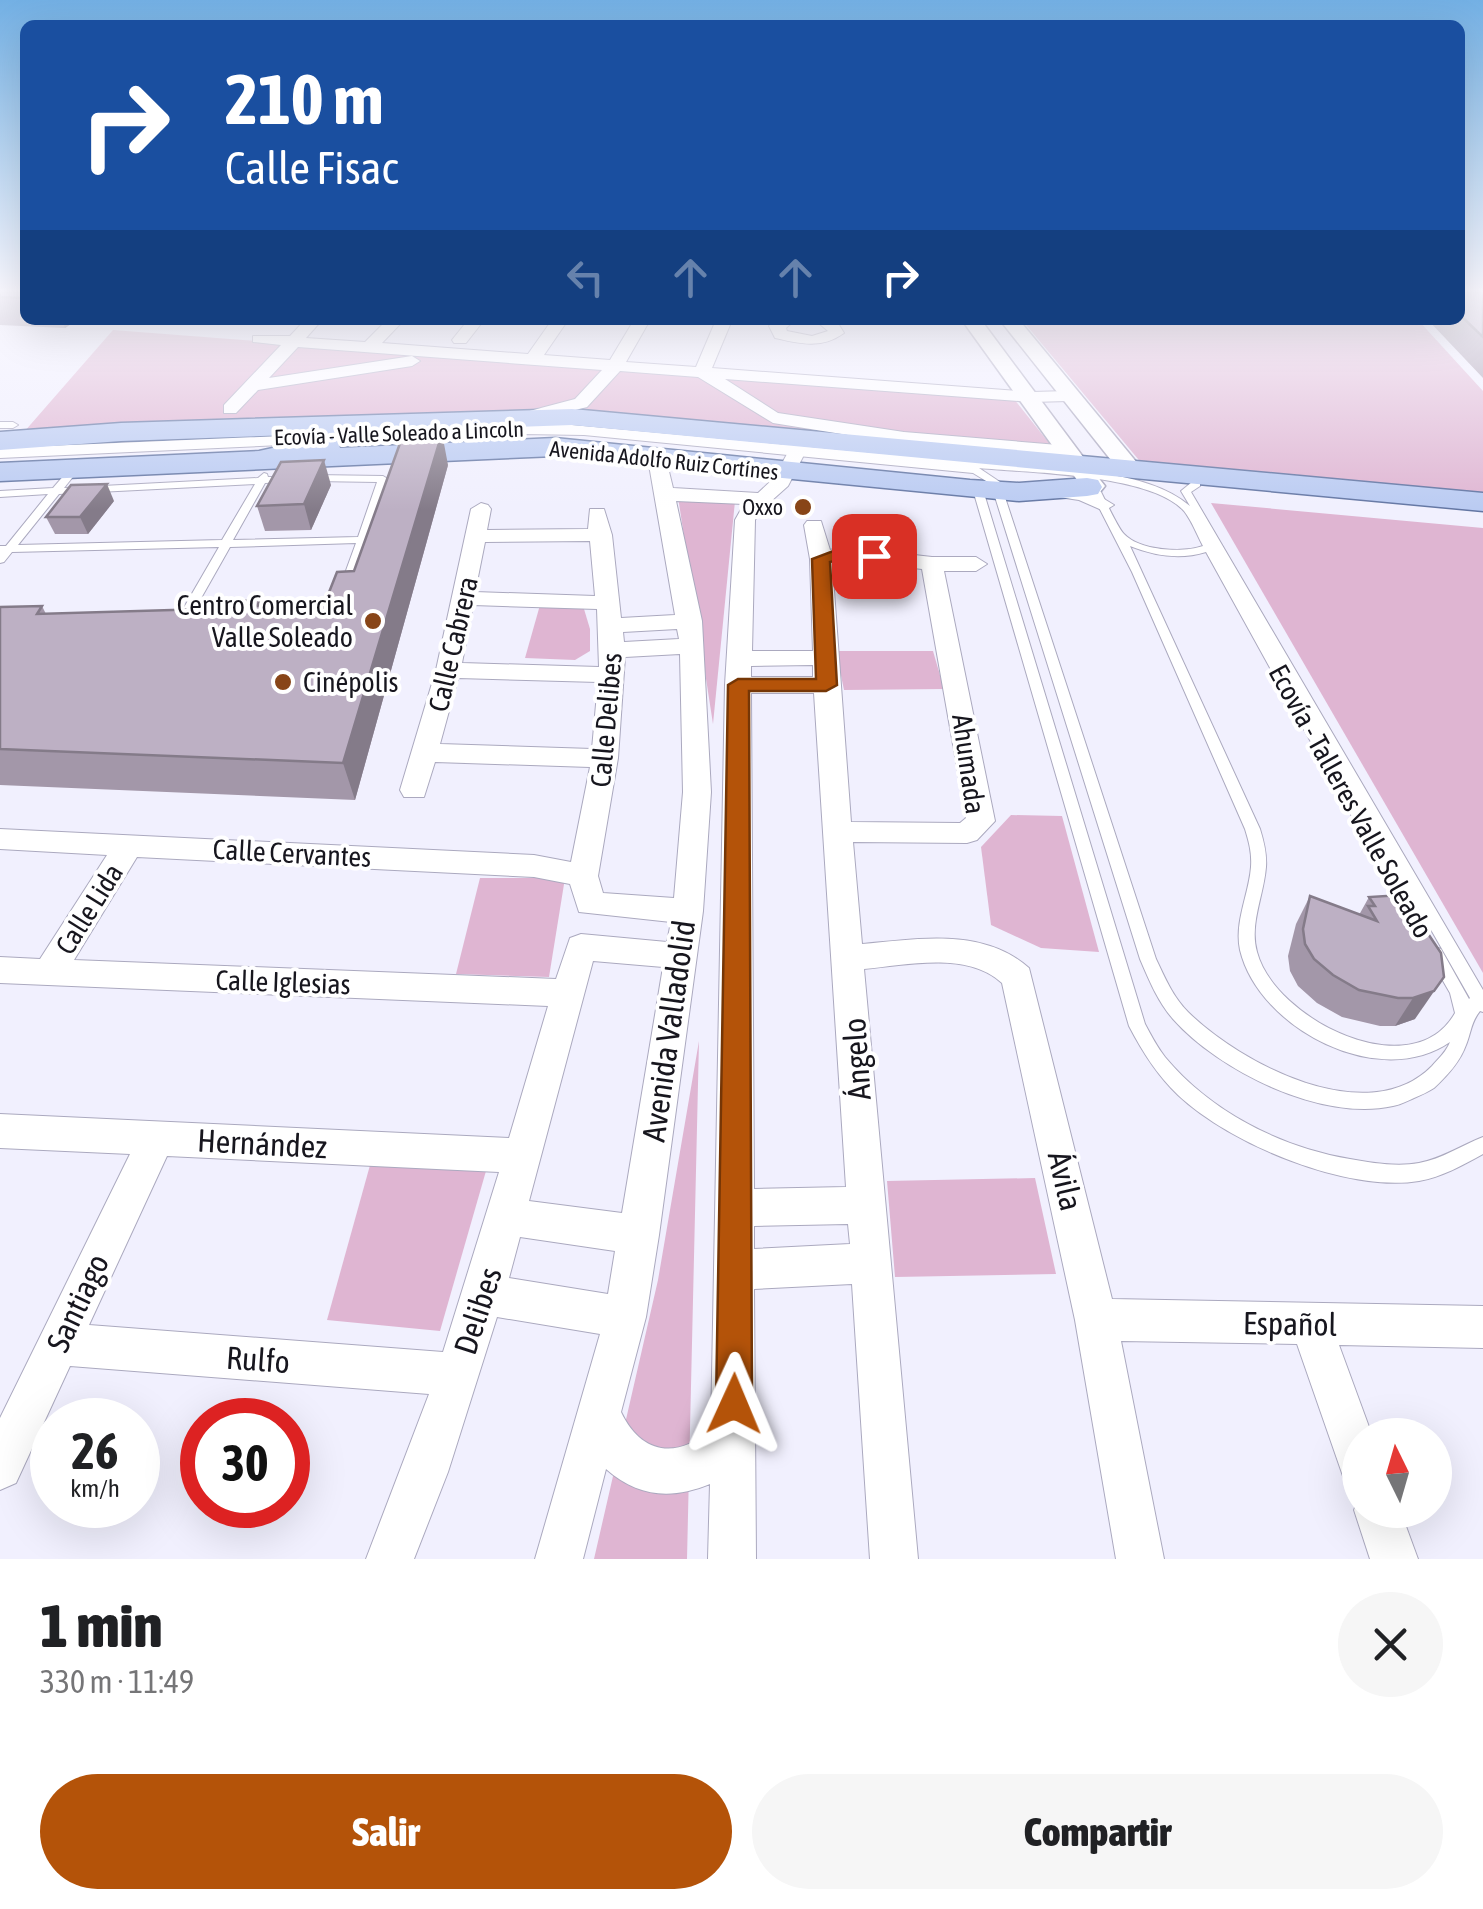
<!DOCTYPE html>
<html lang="es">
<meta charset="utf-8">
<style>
body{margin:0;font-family:"Asap Condensed",sans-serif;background:#f6f6f6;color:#202124;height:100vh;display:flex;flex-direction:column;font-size:38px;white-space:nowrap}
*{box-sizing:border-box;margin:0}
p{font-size:32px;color:#757577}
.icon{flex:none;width:55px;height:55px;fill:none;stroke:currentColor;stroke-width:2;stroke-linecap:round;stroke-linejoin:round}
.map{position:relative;height:1559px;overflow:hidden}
.drawer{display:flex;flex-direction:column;background:#fff;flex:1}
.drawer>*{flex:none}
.guide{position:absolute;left:20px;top:20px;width:1445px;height:305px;border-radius:15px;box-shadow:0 10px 40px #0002;background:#1a4fa0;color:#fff;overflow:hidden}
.needle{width:65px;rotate:355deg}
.fabs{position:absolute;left:1342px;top:1418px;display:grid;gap:20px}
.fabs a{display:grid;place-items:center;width:110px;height:110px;border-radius:50%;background:#fff;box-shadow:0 10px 40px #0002;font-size:50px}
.speed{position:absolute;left:30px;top:1398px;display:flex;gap:20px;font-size:50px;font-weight:700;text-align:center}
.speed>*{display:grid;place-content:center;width:130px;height:130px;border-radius:50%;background:#fff;box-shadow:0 10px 40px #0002;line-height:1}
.speed small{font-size:25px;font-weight:400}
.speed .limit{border:15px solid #d22;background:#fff;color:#111}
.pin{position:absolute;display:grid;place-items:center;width:85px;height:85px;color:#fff;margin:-42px;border-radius:20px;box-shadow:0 5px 15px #0006}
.me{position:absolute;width:110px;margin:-55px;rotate:1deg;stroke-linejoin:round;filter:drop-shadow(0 0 8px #0008)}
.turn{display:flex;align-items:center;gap:35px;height:210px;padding:0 40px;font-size:45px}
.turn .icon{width:130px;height:130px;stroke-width:2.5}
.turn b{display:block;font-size:70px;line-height:85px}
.lanes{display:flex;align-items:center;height:95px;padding:0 40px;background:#0003;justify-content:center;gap:50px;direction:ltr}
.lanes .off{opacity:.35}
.round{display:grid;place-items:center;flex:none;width:105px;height:105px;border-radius:52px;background:#f6f6f6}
.head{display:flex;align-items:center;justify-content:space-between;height:170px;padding:0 40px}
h1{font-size:60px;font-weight:800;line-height:75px}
.button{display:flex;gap:20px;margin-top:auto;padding:20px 40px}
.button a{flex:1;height:115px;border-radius:60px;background:#b45309;color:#fff;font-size:40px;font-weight:800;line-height:115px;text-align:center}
.button a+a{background:#f6f6f6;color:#202124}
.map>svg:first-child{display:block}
.green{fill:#dfb5d2}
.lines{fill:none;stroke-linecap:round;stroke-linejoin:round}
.service-casing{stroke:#aba9bf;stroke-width:2}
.minor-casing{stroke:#aba9bf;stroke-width:2}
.tertiary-casing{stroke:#aba9bf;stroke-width:3}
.primary-casing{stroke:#6376a3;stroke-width:3}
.service{fill:#fff;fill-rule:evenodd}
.minor{fill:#fff;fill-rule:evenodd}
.tertiary{fill:#fff;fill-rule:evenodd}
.primary{fill:#bacbf2;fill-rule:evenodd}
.wall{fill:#a397a9}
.shaded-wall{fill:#847b89}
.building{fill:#bdb0c4;stroke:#847b89;stroke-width:2.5}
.route{fill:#b45309;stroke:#753606;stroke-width:2.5}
.poi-dot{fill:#884518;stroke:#fff;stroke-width:4}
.labels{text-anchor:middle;stroke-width:8;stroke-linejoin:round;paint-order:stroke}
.far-street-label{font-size:22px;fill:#17161e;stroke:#fff}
.far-poi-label{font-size:22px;fill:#17161e;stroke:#fff;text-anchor:end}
.poi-label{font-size:28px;fill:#17161e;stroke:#fff;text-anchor:end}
.street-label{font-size:28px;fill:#17161e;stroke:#fff}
.near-street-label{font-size:32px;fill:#17161e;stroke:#fff}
</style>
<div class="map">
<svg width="1483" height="1559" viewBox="0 0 1483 1559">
<rect width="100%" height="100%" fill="#f1f0fe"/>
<g class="green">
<polygon points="1022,320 1418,320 1483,391 1483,498 1143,465"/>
<polygon points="113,330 1014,399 1061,458 593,412 24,432"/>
<polygon points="678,497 735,501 713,724"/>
<polygon points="1211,503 1483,528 1483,973"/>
<polygon points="540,605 584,609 590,629 590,651 575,660 525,658"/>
<polygon points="836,651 933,651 944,689 844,690"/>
<polygon points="1011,815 1062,816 1099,952 1041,948 991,925 981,847"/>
<polygon points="480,878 565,878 549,977 456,974"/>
<polygon points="699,1041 687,1559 594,1559 658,1280"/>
<polygon points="372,1158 488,1164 440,1331 327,1320"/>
<polygon points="1035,1178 1056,1274 895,1277 887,1181"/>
</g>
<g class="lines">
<defs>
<g id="service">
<polygon points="0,422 13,422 18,425 13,428 0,428"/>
<path d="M561,424L1106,474C1136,479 1166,486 1190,506L1181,491L1192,482H1200V486L1191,492L1483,990V1012L1480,1011C1471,1022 1471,1033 1466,1045C1460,1062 1447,1076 1434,1088C1428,1092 1421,1095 1414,1098C1407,1101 1400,1105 1393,1106C1322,1122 1219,1071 1173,1019C1158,1002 1149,980 1140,959L991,484L973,473L584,435L522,434L0,458V448ZM979,468C1028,473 1151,474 1184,511C1192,521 1197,535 1203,546C1183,553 1140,551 1124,534C1117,527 1103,495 1097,484L1088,486L1132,572L1245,829C1249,842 1252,853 1251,867C1249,894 1234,922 1240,950C1259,1029 1380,1091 1450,1042C1446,1052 1439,1058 1432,1066C1368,1131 1241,1064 1188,1012C1173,997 1165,978 1156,959L1000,482ZM1130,546C1155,556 1180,560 1206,552L1412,925L1418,927L1424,925L1426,921L1377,835L1470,998L1469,999L1441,949L1435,947L1429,949L1427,953L1450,993L1455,1013C1413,1088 1275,1020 1257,952C1249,924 1264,895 1266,867C1267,854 1264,842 1260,829Z"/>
<path d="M75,465L80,468L64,488L258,478L264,473L267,474L268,477H291L293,479L288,482L265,483L233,540L358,537L377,482L315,481L310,478L315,475L383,476L388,479L368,538L369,540L350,589H342L340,587L356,543L230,547L187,623L181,627L175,623L219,547L12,552L4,562L0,563V546H6L48,494L0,497V491L53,488L72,466ZM255,484L222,540L18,545L59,494Z"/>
<path d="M978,487L983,490L1145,1024C1151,1035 1157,1047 1165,1057C1211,1112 1280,1147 1350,1159C1372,1163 1397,1167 1419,1163C1442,1159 1462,1145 1483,1137V1154C1463,1165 1442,1177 1419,1181C1347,1193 1230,1144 1178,1095C1157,1075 1142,1051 1129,1026L973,490Z"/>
</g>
<g id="minor">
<polygon points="305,320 322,320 306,338 365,342 387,320 404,320 382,343 528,354 552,320 568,320 544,355 610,360 634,320 650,320 626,362 696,367 716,320 732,320 712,368 1031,392 1069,391 1078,396 1069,401 1031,402 725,379 778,413 904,432 1070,446 1079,452 1070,458 904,444 773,423 698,377 620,371 587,407 528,422 522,421 522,413 575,399 602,370 298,347 269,378 412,356 420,361 412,366 258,390 236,413 224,413 224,405 281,345 253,342 253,336 290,336"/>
<polygon points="468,320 484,320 466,343 454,343 452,340"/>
<path d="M776,320H795L786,328L787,331L812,336L828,331L815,320H836L844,333C822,349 801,344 775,338L769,326Z"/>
<path d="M783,431L807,449L788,486L760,511L755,520L752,651H813L810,559L804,525L807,521H821L830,550L844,547L932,557H976L987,564L976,571H944L995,821L977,840L967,843L853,842L862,944C918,939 983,927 1029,968L1112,1299L1483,1306V1348L1339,1345L1372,1435H1360V1486L1344,1479L1297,1344L1121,1341L1164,1559H1116L1075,1320L1002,983C967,951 907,965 864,969L918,1559H870L852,1284L754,1289L756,1559H708L710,1484C671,1500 638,1497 606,1469L583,1559H535L600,1334L497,1317L448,1472L414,1559H366L429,1394L70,1366L16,1483L0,1490V1418L130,1154L0,1148V1114L509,1138L548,1006L0,983V957L40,959L107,855L0,849V829L534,855L571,862L590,767L435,762L424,797H404L400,790L436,670L471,509L481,503L488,505L491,509L487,530L588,529L590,509H604L612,535L621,618L675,615L648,459L658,453L665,455L673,488L758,493L774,478L787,454L788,450L774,437ZM676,501L744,504L735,520L725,685L711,1429C677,1460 641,1454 621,1412L646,1317L659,1235L703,911L711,792L702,621ZM590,541L595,596L475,592L485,542ZM844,560L922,569L966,818L960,823L851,822L832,563ZM473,605L597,609L599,667L462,663ZM677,629L679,639L624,642L623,632ZM680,654L683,792L674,898L603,893L598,876L618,758L625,657ZM813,665V677H751V666ZM458,678L598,682L592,749L440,744ZM751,693H814L846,1187L754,1189ZM137,857L534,877L570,884L579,912L671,922L667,942L581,934L570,938L556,979L74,960ZM593,961L663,967L622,1213L529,1201ZM167,1156L499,1172L443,1352L89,1325ZM848,1224L850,1244L754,1249V1226ZM520,1237L615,1251L608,1294L509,1278Z"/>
<polygon points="1052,485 1091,491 1114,505 1104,511 1079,500 1045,495 1042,491"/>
<polygon points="1360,1495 1360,1510 1400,1510 1418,1559 1370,1559 1354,1510"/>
</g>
<g id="tertiary">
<polygon points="962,320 981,320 1101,481 1105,486 1101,491 1085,491"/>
<polygon points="1000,320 1019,320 1138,464 1141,469 1138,474 1122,474"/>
</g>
<g id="primary">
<polygon points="572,409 1483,493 1483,511 572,425 121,441 0,450 0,432 121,423"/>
<polygon points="327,436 337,439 340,448 555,438 970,480 1019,483 1087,478 1098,480 1102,487 1098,494 1087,496 1019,501 555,456 0,481 0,463 259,451"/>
</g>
</defs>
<use href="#service" class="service-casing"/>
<use href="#minor" class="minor-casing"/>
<use href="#tertiary" class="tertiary-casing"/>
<use href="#primary" class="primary-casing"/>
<use href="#service" class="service"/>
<use href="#minor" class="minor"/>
<use href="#tertiary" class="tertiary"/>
<use href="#primary" class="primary"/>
</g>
<g class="wall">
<polygon points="0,292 25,292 25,320 77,320 65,328 0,325"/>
<polygon points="1460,292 1483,292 1483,378 1428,320 1460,320"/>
<polygon points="448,465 355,800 0,785 0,607 42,606 46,614 206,609 260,600 262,606 324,605"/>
<polygon points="331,485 311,530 265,531 257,506"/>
<polygon points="114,501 88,534 55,534 46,517"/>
<polygon points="1402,895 1415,1019 1395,1026 1380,1026 1342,1017 1317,1003 1298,986 1290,971 1288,956 1296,924 1310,896 1359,915 1369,897"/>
</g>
<g class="shaded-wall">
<polygon points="62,320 77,320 65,328"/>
<polygon points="442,433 448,465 355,800 343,763"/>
<polygon points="324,460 331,485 311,530 304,504"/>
<polygon points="107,484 114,501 88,534 80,517"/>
<polygon points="1444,977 1415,1019 1395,1026 1413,998"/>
</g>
<g class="building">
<polygon points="0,292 25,292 25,298 0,297"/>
<polygon points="1460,292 1483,292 1483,337 1460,315"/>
<polygon points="442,433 343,763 0,749 0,607 42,606 37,614 206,609 210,602 260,600 257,606 324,605 337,572 354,571 403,435"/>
<polygon points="324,460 304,504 257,506 281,462"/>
<polygon points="107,484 80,517 46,517 71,485"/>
<polygon points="1402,895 1441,953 1444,977 1434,991 1413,998 1398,998 1359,990 1333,975 1314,959 1305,944 1303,929 1310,896 1377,921 1368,906 1375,906 1369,897"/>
</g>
<linearGradient id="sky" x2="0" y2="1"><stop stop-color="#73b0e4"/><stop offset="0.57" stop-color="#f9f8ff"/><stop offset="1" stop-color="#f9f8ff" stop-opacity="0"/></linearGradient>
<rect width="1483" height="510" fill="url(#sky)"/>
<path class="route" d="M844,547L874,551L883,556C870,566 847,558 830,562L837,685L826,691H749L752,1404L747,1417L734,1422L721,1417L716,1404L728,685L738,679H816L812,559Z"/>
<g class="poi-dot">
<circle cx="803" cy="507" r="10"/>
<circle cx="373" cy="621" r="10"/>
<circle cx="283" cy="682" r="10"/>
</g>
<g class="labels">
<g class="far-street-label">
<text transform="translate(399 433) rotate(-2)" y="8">Ecovía - Valle Soleado a Lincoln</text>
<text transform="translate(664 460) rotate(6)" y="8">Avenida Adolfo Ruiz Cortínes</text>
</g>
<g class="far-poi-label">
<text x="783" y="515">Oxxo</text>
</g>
<g class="poi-label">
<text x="353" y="615">Centro Comercial<tspan x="353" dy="32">Valle Soleado</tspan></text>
<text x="303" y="692" text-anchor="start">Cinépolis</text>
</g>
<g class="street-label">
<text transform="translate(453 644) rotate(-77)" y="10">Calle Cabrera</text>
<text transform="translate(606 720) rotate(-85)" y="10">Calle Delibes</text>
<text transform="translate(969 764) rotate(82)" y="10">Ahumada</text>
<text transform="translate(1351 801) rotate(61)" y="10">Ecovía - Talleres Valle Soleado</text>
<text transform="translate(292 853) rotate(3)" y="10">Calle Cervantes</text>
<text transform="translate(89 909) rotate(-58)" y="10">Calle Lida</text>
<text transform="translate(283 982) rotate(2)" y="10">Calle Iglesias</text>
</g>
<g class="near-street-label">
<text transform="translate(669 1031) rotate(-82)" y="11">Avenida Valladolid</text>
<text transform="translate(857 1059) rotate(-94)" y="11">Ángelo</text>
<text transform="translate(262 1144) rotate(3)" y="11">Hernández</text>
<text transform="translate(1065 1181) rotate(77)" y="11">Ávila</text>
<text transform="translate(78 1303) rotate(-65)" y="11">Santiago</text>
<text transform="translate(478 1311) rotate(-72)" y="11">Delibes</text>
<text transform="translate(1290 1324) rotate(1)" y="11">Español</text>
<text transform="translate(258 1360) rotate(4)" y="11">Rulfo</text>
</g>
</g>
</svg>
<div class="fabs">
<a><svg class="needle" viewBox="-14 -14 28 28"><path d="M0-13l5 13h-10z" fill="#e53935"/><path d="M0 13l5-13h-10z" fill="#757577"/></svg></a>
</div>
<div class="speed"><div>26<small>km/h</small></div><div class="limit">30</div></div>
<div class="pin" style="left:874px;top:556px;background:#d93025"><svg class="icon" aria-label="arrive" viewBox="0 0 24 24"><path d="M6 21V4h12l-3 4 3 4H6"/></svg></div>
<svg class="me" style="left:734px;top:1404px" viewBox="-20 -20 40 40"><path d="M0-17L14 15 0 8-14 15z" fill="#b45309" stroke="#fff" stroke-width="4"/></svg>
<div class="guide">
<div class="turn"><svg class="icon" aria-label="right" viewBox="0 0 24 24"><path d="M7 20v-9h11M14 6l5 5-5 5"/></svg><div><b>210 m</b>Calle Fisac</div></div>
<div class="lanes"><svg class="icon off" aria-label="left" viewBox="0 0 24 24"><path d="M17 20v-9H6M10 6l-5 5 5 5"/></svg><svg class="icon off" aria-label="ahead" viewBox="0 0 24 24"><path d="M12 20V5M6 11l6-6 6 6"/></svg><svg class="icon off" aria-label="ahead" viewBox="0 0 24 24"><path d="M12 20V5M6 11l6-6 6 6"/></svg><svg class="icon" aria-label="right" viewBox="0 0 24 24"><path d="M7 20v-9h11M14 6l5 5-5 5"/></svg></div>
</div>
</div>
<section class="drawer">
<div class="head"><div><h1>1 min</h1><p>330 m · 11:49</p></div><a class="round"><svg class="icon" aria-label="close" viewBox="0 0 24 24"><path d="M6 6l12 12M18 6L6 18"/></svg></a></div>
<div class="button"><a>Salir</a><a>Compartir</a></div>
</section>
